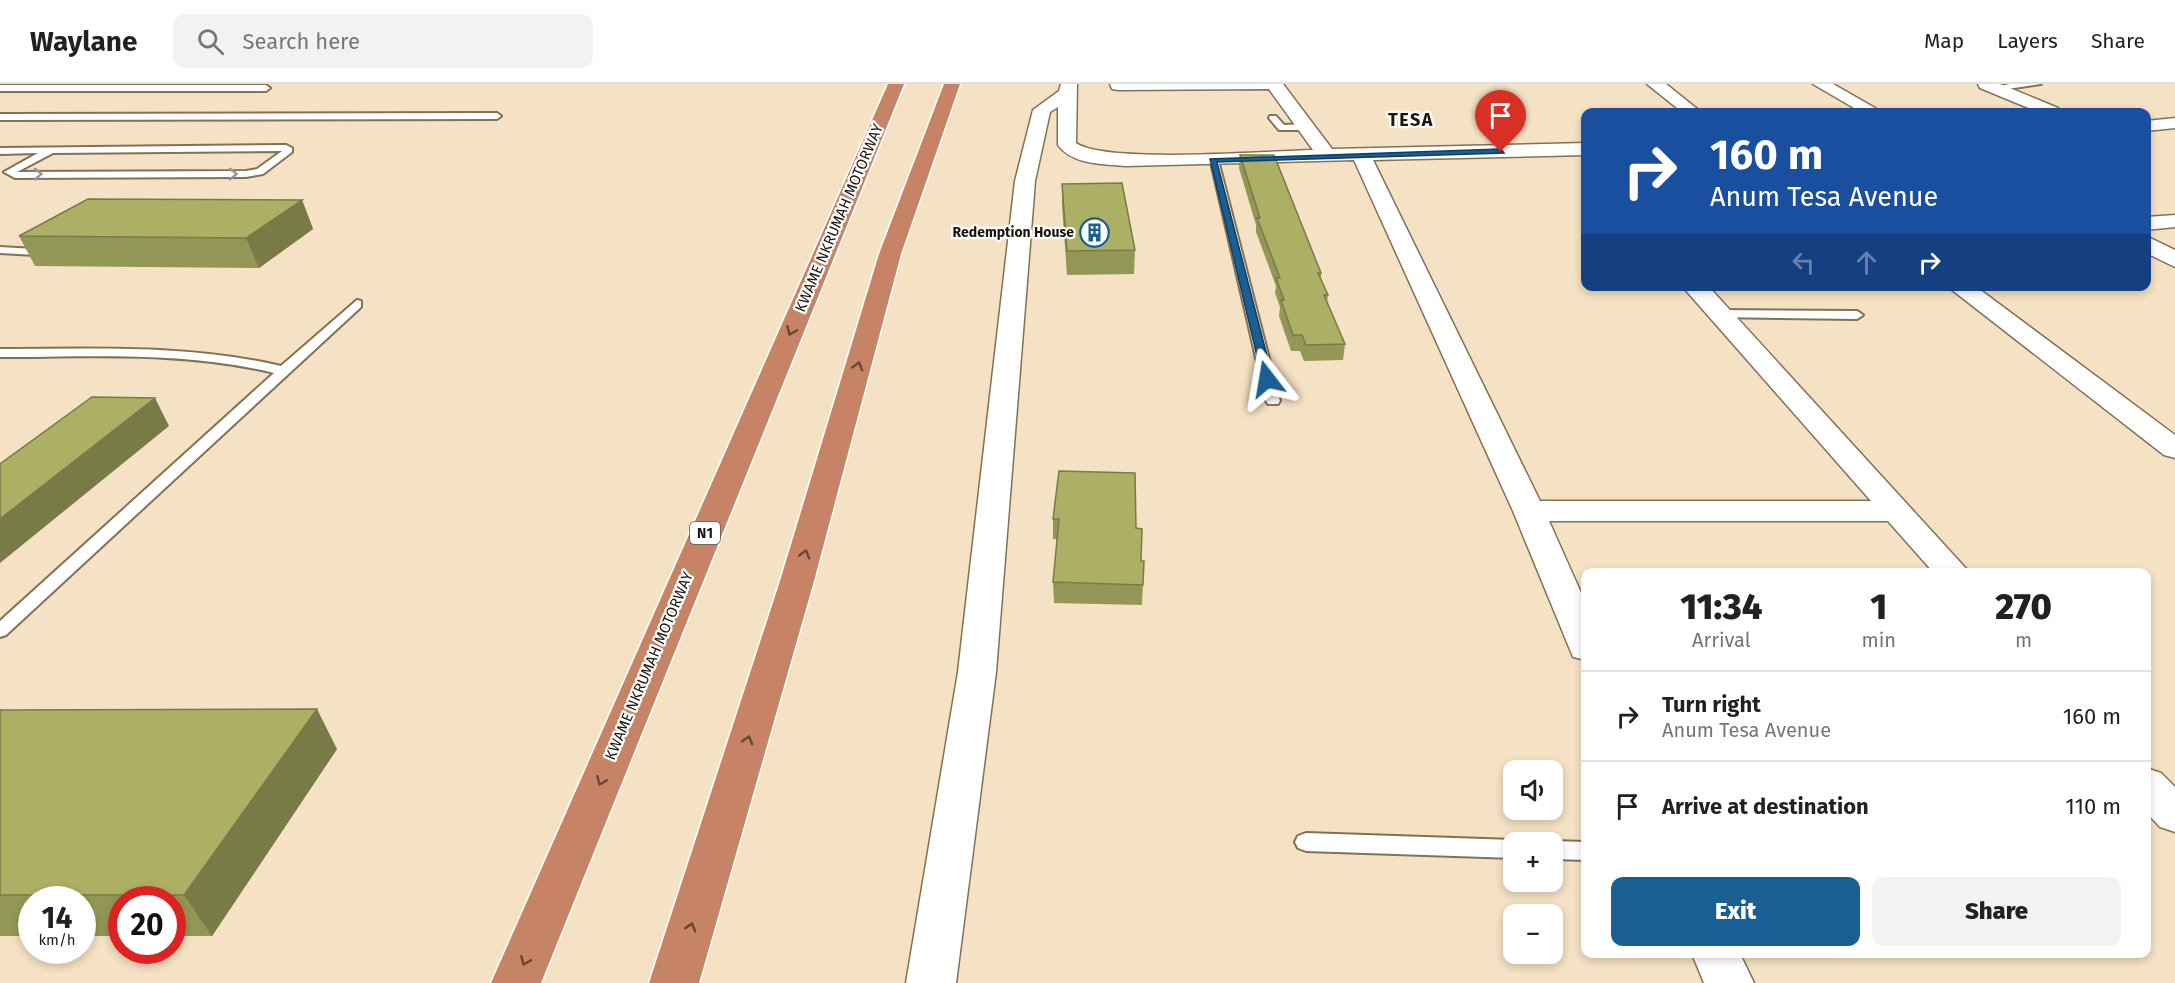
<!DOCTYPE html>
<meta charset="utf-8">
<style>
body{margin:0;font-family:"Fira Sans",sans-serif;background:#f2f2f2;color:#202124;height:100vh;display:flex;flex-direction:column;font-size:22px;white-space:nowrap}
*{box-sizing:border-box;margin:0}
p{font-size:20px;color:#757577}
.icon{flex:none;width:33px;height:33px;fill:none;stroke:currentColor;stroke-width:2;stroke-linecap:round;stroke-linejoin:round}
.map{position:relative;flex:1;overflow:hidden}
.sheet{position:absolute;left:1581px;top:484px;width:570px;height:390px;display:flex;flex-direction:column;background:#fff;border-radius:12px;box-shadow:0 3px 9px #0003}
.sheet>*{flex:none}
.top-card{position:absolute;left:1581px;top:24px;width:570px;height:183px;border-radius:12px;box-shadow:0 3px 9px #0003;background:#1a4fa0;color:#fff;overflow:hidden}
.tools{position:absolute;left:1503px;top:676px;display:grid;gap:12px}
.tools a{display:grid;place-items:center;width:60px;height:60px;border-radius:12px;background:#fff;box-shadow:0 3px 9px #0003;font-size:30px}
.speed{position:absolute;left:18px;top:802px;display:flex;gap:12px;font-size:30px;font-weight:700;text-align:center}
.speed>*{display:grid;place-content:center;width:78px;height:78px;border-radius:50%;background:#fff;box-shadow:0 3px 9px #0003;line-height:1}
.speed small{font-size:15px;font-weight:400}
.speed .limit{border:9px solid #d22;background:#fff;color:#111}
.pin{position:absolute;display:grid;place-items:center;width:51px;height:51px;color:#fff;margin:-62px -26px;border-radius:50% 50% 50% 0;rotate:-45deg;box-shadow:0 0 6px #0007}
.pin .icon{rotate:45deg}
.me{position:absolute;width:66px;margin:-33px;rotate:346deg;stroke-linejoin:round;filter:drop-shadow(0 0 4px #0008)}
.turn{display:flex;align-items:center;gap:21px;height:126px;padding:0 30px;font-size:27px}
.turn .icon{width:78px;height:78px;stroke-width:2.5}
.turn b{display:block;font-size:42px;line-height:51px}
.lanes{display:flex;align-items:center;height:57px;padding:0 30px;background:#0003;justify-content:center;gap:30px;direction:ltr}
.lanes .off{opacity:.35}
.eta{display:flex;justify-content:space-evenly;align-items:center;height:102px;text-align:center}
.eta b{font-size:36px;font-weight:800;line-height:42px}
.action{display:flex;gap:12px;margin-top:auto;padding:12px 30px}
.action a{flex:1;height:69px;border-radius:12px;background:#195f94;color:#fff;font-size:24px;font-weight:800;line-height:69px;text-align:center}
.action a+a{background:#f2f2f2;color:#202124}
ul{padding:0;list-style:none}
li{display:flex;align-items:center;gap:18px;height:90px;padding:0 30px;border-top:2px solid #e0e0e0}
li div{flex:1}
li b{display:block;font-size:22px}
li em{font-style:normal}
header{display:flex;align-items:center;gap:36px;box-sizing:border-box;height:84px;padding:0 30px;background:#fff;border-bottom:2px solid #e0e0e0}
header strong{font-size:28px}
nav{display:flex;gap:33px;margin-inline-start:auto;font-size:21px}
.search{width:420px;height:54px;background:#f2f2f2;display:flex;align-items:center;gap:15px;box-sizing:border-box;padding:0 21px;border-radius:12px;color:#757577;font-size:22px}
.map>svg:first-child{display:block}
.lines{fill:none;stroke-linecap:round;stroke-linejoin:round}
.lane-casing{stroke:#837156;stroke-width:4}
.street-casing{stroke:#837156;stroke-width:3}
.highway-casing{stroke:#fff;stroke-width:3}
.lane{fill:#fff;fill-rule:evenodd}
.street{fill:#fff;fill-rule:evenodd}
.highway{fill:#c68365;fill-rule:evenodd}
.wall{fill:#939756}
.shaded-wall{fill:#787b46}
.building{fill:#abb064;stroke:#787b46;stroke-width:1.5}
.oneway{stroke:#989691}
.oneway2{stroke:#684633}
.route{fill:#195f94;stroke:#103e60;stroke-width:1.5}
.labels{text-anchor:middle;stroke-width:4.5;stroke-linejoin:round;paint-order:stroke}
.far-poi-label{font-size:14px;font-weight:bold;fill:#1b150a;stroke:#fff;text-anchor:end}
.shield{fill:#fff;stroke:#5f5b54;stroke-width:1.5}
.shield-label{font-size:14px;font-weight:bold;fill:#1b150a}
.street-label{font-size:15px;fill:#1b150a;stroke:#fff}
.far-district-label{font-size:18px;font-weight:bold;letter-spacing:1.5px;fill:#1b150a;stroke:#fff}
</style>
<header>
<strong>Waylane</strong>
<div class="search"><svg class="icon" aria-label="search" viewBox="0 0 24 24"><circle cx="10" cy="10" r="6"/><path d="M15 15l6 6"/></svg>Search here</div>
<nav><a>Map</a><a>Layers</a><a>Share</a></nav>
</header>
<div class="map">
<svg width="2175" height="899" viewBox="0 0 2175 899">
<rect width="100%" height="100%" fill="#f5e1c3"/>
<g class="lines">
<defs>
<g id="lane">
<polygon points="2041,0 1994,7 1990,4 2010,0"/>
<polygon points="0,1 266,1 270,4 266,7 0,7"/>
<polygon points="0,30 497,29 501,32 497,35 0,36"/>
<polygon points="1270,32 1276,32 1284,41 1305,40 1310,43 1305,46 1279,46 1269,34"/>
<path d="M286,61L292,64V68L263,90L246,93L15,94L4,88L38,69L0,70V64ZM282,67L257,85L246,87L17,88L53,69Z"/>
<polygon points="1210,74 1218,76 1280,317 1278,320 1268,320 1266,317"/>
<polygon points="0,163 35,165 41,168 35,171 0,169"/>
<path d="M357,216L361,217V223L6,551L0,553V537L274,289C184,267 91,273 0,273V265C94,265 188,260 281,282Z"/>
<polygon points="1717,226 1857,227 1863,231 1857,235 1713,233 1713,227"/>
<polygon points="1306,749 1514,756 1522,759 1514,759 1514,774 1306,767 1298,764 1295,758 1298,752"/>
<polygon points="1552,757 1586,758 1586,776 1552,775 1552,759 1546,759"/>
</g>
<g id="street">
<path d="M1061,0H1077L1076,59C1106,80 1268,67 1313,66L1269,5L1118,6L1112,5L1110,0H1283L1332,65L1586,59V71L1373,76L1540,417H1871L1682,202H1708L1970,489H1934L1888,437H1549L1586,520V576L1573,573L1513,427L1354,76L1126,82C1104,80 1072,81 1058,61V23L1050,28L1035,97L996,588L956,899H906L958,588L1015,97L1033,26L1059,7Z"/>
<polygon points="1647,0 1666,0 1701,28 1682,28"/>
<polygon points="1813,0 1833,0 1882,28 1861,28"/>
<polygon points="1978,0 2000,0 2058,24 2061,28 2038,28 1980,4"/>
<polygon points="2175,34 2175,44 2146,47 2146,37"/>
<polygon points="2175,131 2175,143 2146,146 2146,133"/>
<polygon points="2146,152 2175,166 2175,183 2146,169"/>
<polygon points="1947,202 1975,202 2175,351 2175,374 2164,371"/>
<polygon points="2146,684 2161,689 2175,703 2175,748 2160,743 2146,728"/>
<polygon points="1692,870 1740,870 1754,899 1704,899"/>
</g>
<g id="highway">
<polygon points="888,0 904,0 541,899 491,899"/>
<polygon points="944,0 960,0 901,170 814,497 699,899 649,899 780,497 879,170"/>
</g>
</defs>
<use href="#lane" class="lane-casing"/>
<use href="#street" class="street-casing"/>
<use href="#highway" class="highway-casing"/>
<use href="#lane" class="lane"/>
<use href="#street" class="street"/>
<use href="#highway" class="highway"/>
</g>
<g class="wall">
<polygon points="1240,71 1321,189 1321,194 1328,211 1327,218 1345,260 1343,276 1304,277 1300,267 1291,267 1279,232 1280,223 1275,209 1276,202 1256,148 1256,141 1239,84"/>
<polygon points="1062,100 1135,166 1134,190 1067,191 1062,122"/>
<polygon points="302,116 313,145 259,184 35,182 19,152"/>
<polygon points="1059,387 1136,444 1141,477 1144,477 1142,521 1054,519 1053,498 1057,455 1053,455 1053,435"/>
<polygon points="0,626 337,665 212,852 172,852 172,816 122,816 122,852 82,852 82,816 32,816 32,852 0,852"/>
</g>
<g class="shaded-wall">
<polygon points="302,116 313,145 259,184 246,154"/>
<polygon points="155,314 169,342 0,479 0,435"/>
<polygon points="317,625 337,665 212,852 184,811"/>
</g>
<g class="building">
<polygon points="1240,71 1274,71 1321,189 1318,189 1328,211 1324,211 1345,260 1306,261 1302,251 1293,251 1281,216 1284,216 1276,194 1280,194 1257,134 1260,134"/>
<polygon points="1122,99 1135,166 1067,167 1062,100"/>
<polygon points="88,115 302,116 246,154 19,152"/>
<polygon points="92,313 155,314 0,435 0,380"/>
<polygon points="1059,387 1135,389 1136,444 1142,445 1141,477 1144,477 1143,501 1053,498 1059,435 1053,435"/>
<polygon points="317,625 184,811 0,811 0,626"/>
</g>
<defs><path id="oneway-chevron" d="M-2-3.5L2.5 0L-2 3.5" fill="none" stroke-width="1.6" stroke-linecap="round" stroke-linejoin="round" transform="scale(1.5)"/></defs>
<g class="oneway">
<use href="#oneway-chevron" transform="translate(38 90) rotate(-1)"/>
<use href="#oneway-chevron" transform="translate(233 90)"/>
</g>
<g class="oneway2">
<use href="#oneway-chevron" transform="translate(791 247) rotate(113)"/>
<use href="#oneway-chevron" transform="translate(858 282) rotate(-74)"/>
<use href="#oneway-chevron" transform="translate(805 470) rotate(-74)"/>
<use href="#oneway-chevron" transform="translate(748 656) rotate(-73)"/>
<use href="#oneway-chevron" transform="translate(601 697) rotate(113)"/>
<use href="#oneway-chevron" transform="translate(691 843) rotate(-73)"/>
<use href="#oneway-chevron" transform="translate(525 877) rotate(113)"/>
</g>
<polygon class="route" points="1501,65 1504,69 1217,78 1273,295 1263,297 1210,75"/>
<defs>
<symbol id="building-ring" viewBox="-11 -11 22 22"><circle r="9.5" fill="#fff" stroke="#195f94" stroke-width="1.5"/><path d="M-4-6H4V6H1V3H-1V6H-4ZM-2.5-4.3h1.7v1.8h-1.7ZM.8-4.3h1.7v1.8H.8ZM-2.5-1h1.7V.8h-1.7ZM.8-1h1.7V.8H.8Z" fill="#195f94"/></symbol>
</defs>
<g fill-rule="evenodd">
<use href="#building-ring" x="1078" y="132" width="33" height="33"/>
</g>
<g class="labels">
<g class="far-poi-label">
<text x="1074" y="153">Redemption House</text>
</g>
<rect class="shield" x="690" y="438" width="30" height="22" rx="4.5"/>
<g class="shield-label">
<text x="705" y="454">N1</text>
</g>
<g class="street-label">
<text transform="translate(839 134) rotate(-67)" y="5">KWAME NKRUMAH MOTORWAY</text>
<text transform="translate(649 582) rotate(-67)" y="5">KWAME NKRUMAH MOTORWAY</text>
</g>
<g class="far-district-label">
<text x="1411" y="42">TESA</text>
</g>
</g>
</svg>
<div class="tools">
<a><svg class="icon" aria-label="sound" viewBox="0 0 24 24"><path d="M4 9h4l5-4v14l-5-4H4zM17 9q2 3 0 6"/></svg></a>
<a>+</a>
<a>−</a>
</div>
<div class="speed"><div>14<small>km/h</small></div><div class="limit">20</div></div>
<div class="pin" style="left:1501px;top:68px;background:#d93025"><svg class="icon" aria-label="arrive" viewBox="0 0 24 24"><path d="M6 21V4h12l-3 4 3 4H6"/></svg></div>
<svg class="me" style="left:1267px;top:295px" viewBox="-20 -20 40 40"><path d="M0-17L14 15 0 8-14 15z" fill="#195f94" stroke="#fff" stroke-width="4"/></svg>
<div class="top-card">
<div class="turn"><svg class="icon" aria-label="right" viewBox="0 0 24 24"><path d="M7 20v-9h11M14 6l5 5-5 5"/></svg><div><b>160 m</b>Anum Tesa Avenue</div></div>
<div class="lanes"><svg class="icon off" aria-label="left" viewBox="0 0 24 24"><path d="M17 20v-9H6M10 6l-5 5 5 5"/></svg><svg class="icon off" aria-label="ahead" viewBox="0 0 24 24"><path d="M12 20V5M6 11l6-6 6 6"/></svg><svg class="icon" aria-label="right" viewBox="0 0 24 24"><path d="M7 20v-9h11M14 6l5 5-5 5"/></svg></div>
</div>
<section class="sheet">
<div class="eta">
<div><b>11:34</b><p>Arrival</p></div>
<div><b>1</b><p>min</p></div>
<div><b>270</b><p>m</p></div>
</div>
<ul>
<li><svg class="icon" aria-label="right" viewBox="0 0 24 24"><path d="M7 20v-9h11M14 6l5 5-5 5"/></svg><div><b>Turn right</b><p>Anum Tesa Avenue</p></div><em>160 m</em></li>
<li><svg class="icon" aria-label="arrive" viewBox="0 0 24 24"><path d="M6 21V4h12l-3 4 3 4H6"/></svg><div><b>Arrive at destination</b></div><em>110 m</em></li>
</ul>
<div class="action"><a>Exit</a><a>Share</a></div>
</section>
</div>
